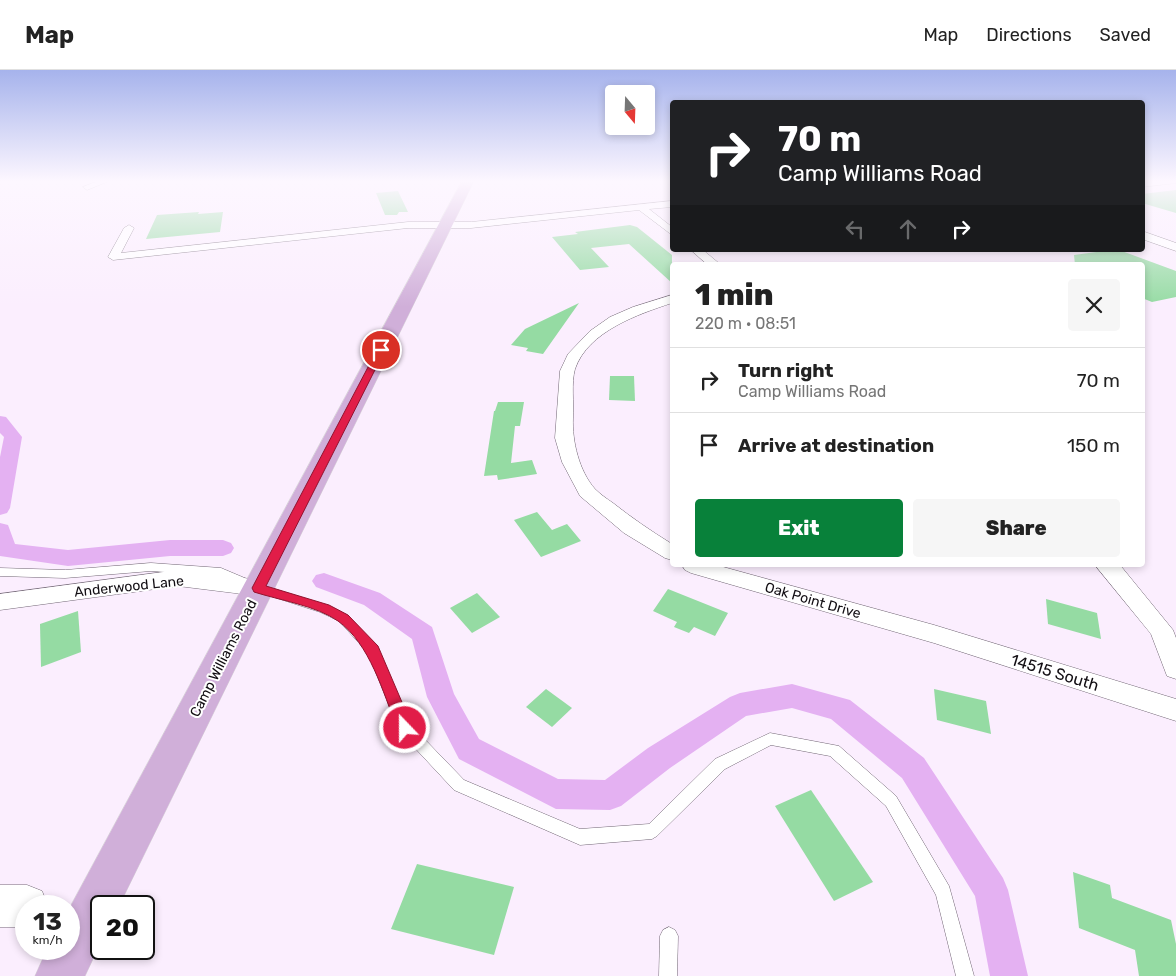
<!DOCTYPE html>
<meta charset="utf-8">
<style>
body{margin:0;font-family:Rubik,sans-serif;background:#f6f6f6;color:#222;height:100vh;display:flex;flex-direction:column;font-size:19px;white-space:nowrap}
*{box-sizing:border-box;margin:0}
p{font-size:16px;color:#767676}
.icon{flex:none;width:28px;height:28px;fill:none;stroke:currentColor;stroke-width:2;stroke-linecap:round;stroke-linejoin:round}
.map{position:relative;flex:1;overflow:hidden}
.details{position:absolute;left:670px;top:192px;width:475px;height:305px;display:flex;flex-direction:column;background:#fff;border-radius:5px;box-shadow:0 2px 8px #0003}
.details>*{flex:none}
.banner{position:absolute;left:670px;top:30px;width:475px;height:152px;border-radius:5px;box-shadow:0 2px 8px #0003;background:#202124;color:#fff;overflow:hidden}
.needle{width:32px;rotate:161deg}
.tools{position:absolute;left:605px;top:15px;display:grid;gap:10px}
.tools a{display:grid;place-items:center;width:50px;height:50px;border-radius:5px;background:#fff;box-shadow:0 2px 8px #0003;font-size:25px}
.speed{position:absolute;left:15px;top:825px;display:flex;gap:10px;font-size:25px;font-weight:700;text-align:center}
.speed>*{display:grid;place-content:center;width:65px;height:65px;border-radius:50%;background:#fff;box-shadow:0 2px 8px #0003;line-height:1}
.speed small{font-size:12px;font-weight:400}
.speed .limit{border:2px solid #111;border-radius:8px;background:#fff;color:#111}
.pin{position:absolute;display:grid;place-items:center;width:42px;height:42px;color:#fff;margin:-21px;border:2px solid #fff;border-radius:50%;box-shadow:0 1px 5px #0007}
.me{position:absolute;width:55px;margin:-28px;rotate:338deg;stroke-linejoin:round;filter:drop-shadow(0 0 4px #0008)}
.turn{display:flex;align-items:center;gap:18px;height:105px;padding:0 25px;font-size:22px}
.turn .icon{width:65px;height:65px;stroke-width:2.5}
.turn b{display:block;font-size:35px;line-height:42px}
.lanes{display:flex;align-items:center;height:48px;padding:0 25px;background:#0003;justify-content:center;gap:25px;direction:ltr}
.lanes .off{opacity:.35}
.round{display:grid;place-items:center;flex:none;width:52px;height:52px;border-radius:5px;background:#f6f6f6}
.overview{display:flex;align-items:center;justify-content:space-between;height:85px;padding:0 25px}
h1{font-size:30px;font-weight:800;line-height:38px}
.button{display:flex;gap:10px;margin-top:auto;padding:10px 25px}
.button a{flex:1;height:58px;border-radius:5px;background:#08813a;color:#fff;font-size:20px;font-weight:800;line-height:58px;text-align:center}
.button a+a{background:#f6f6f6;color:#222}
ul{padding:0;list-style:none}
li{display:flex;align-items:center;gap:15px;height:65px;padding:0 25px;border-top:1px solid #e0e0e0}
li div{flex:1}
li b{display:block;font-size:19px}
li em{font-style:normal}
header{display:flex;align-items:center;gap:30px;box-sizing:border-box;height:70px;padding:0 25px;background:#fff;border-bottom:1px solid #e0e0e0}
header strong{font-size:24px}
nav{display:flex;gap:28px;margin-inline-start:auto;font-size:18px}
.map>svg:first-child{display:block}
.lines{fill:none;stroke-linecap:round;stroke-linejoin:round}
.canal{fill:#e4b1f2;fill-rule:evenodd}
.building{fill:#95dba3}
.service-casing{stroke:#726775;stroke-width:1}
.minor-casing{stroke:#726775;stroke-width:1}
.tertiary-casing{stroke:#726775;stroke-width:1}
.primary-casing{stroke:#d9d8d9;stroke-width:1}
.service{fill:#fff;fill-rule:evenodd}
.minor{fill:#fff;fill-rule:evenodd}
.tertiary{fill:#fff;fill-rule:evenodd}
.primary{fill:#d0afd9;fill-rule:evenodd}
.route{fill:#e11d48;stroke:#92132f}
.labels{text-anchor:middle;stroke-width:4;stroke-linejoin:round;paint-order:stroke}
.street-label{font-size:14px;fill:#110d12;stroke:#fff}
.near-street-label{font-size:16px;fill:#110d12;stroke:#fff}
</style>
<header>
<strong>Map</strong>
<nav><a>Map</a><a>Directions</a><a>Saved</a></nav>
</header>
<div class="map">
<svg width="1176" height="906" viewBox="0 0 1176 906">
<rect width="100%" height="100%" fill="#fbeefe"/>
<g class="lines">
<g class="canal">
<polygon points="0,346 6,347 22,367 10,438 7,443 0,445 0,387 4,367 0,363"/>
<polygon points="0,453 8,455 15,474 68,480 170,470 223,470 231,473 234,478 231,483 223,486 170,486 68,496 0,486"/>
<polygon points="324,503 380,523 432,557 454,624 479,669 558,709 605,710 648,678 730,627 740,623 792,614 850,630 924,688 1003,808 1008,820 1028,906 990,906 975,826 902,708 831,649 792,638 746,646 670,698 621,736 610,740 556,739 459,689 427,627 412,569 364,535 316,517 312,511 316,505"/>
</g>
</g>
<g class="building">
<polygon points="1176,120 1176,143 1142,133 1142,124"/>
<polygon points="398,121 408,142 399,142 397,145 385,145 376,123"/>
<polygon points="199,142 198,144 223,142 220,162 146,169 157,145"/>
<polygon points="630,155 637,157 672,185 672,213 629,174 591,178 609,197 580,200 552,167 578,164 575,162"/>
<polygon points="1111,180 1119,180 1176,201 1176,227 1152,232 1142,228 1142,195 1075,195 1074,185"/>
<polygon points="579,233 543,284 526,281 528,278 511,275 525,259"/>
<polygon points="610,306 634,306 635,331 609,330"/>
<polygon points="498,332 524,332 520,356 515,356 511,393 532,390 537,404 498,410 497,405 484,406 494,341 495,341"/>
<polygon points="537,442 552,460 567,454 581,471 541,487 514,450"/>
<polygon points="668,519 728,543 715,566 694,557 689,563 674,557 677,552 653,541"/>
<polygon points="477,523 500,547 472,563 450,538"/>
<polygon points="1046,529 1097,543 1101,569 1048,554"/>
<polygon points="78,541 81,582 41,597 40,554"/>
<polygon points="546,619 572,638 552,657 526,637"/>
<polygon points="934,619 986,631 991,664 937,650"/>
<polygon points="811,720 873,812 834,831 775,736"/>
<polygon points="417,794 514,817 494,885 391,859"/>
<polygon points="1073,802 1110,815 1112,828 1171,850 1176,874 1176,906 1139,906 1135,880 1079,858"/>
</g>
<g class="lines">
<defs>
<g id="service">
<polygon points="151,493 221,498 247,509 249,512 247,515 243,516 219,506 151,501 65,508 0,506 0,498 65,500"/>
<polygon points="259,514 328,536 347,545 377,577 410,654 464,710 580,759 649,754 715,689 770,663 839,676 896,726 949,816 974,906 956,906 936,825 886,736 830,686 771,675 725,699 657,766 652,769 580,775 454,720 400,662 368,583 339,551 320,542 255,521 253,518 255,515"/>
<polygon points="669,857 675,860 678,866 677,906 659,906 660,866 663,860"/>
</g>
<g id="minor">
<polygon points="98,111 109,111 87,120 83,117"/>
<polygon points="1159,111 1176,111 1176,113 1142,117 1142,112"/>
<polygon points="672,131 672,137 649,139 672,157 672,165 639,140 471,158 408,158 113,190 108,187 124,158 129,155 134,158 121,183 408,152 471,152"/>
<polygon points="691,180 703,180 721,195 708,195"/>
<path d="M672,225V233C639,244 588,261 575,299C571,313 574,333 573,348C572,371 579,401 595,419C600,424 607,429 613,433C632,448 651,461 672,474V490L665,488L624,463L580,426L562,392L555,368L560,301L568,284L590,261L610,247L633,237Z"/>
<polygon points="682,495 716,495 934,555 1176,629 1176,651 934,573 691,503 685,500"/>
<polygon points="1095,495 1120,495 1173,560 1176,568 1176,609 1167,606 1151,564"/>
<polygon points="178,500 259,510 267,512 270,518 267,524 259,526 178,516 0,540 0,524"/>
</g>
<g id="tertiary">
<polygon points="1142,161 1176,173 1176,181 1142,169"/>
<polygon points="0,815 27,815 42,821 48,836 26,836 26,857 0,857"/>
</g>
<polygon id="primary" points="462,111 474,111 119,836 101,836 101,872 85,906 35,906 47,879 69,879 69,839"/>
</defs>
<use href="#service" class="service-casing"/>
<use href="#minor" class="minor-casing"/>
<use href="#tertiary" class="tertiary-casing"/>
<use href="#primary" class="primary-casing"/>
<use href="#service" class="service"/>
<use href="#minor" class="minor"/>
<use href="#tertiary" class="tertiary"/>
<use href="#primary" class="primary"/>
</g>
<linearGradient id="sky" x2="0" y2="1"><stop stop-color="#a6b3ec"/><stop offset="0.47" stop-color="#fdf7ff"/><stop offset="1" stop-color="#fdf7ff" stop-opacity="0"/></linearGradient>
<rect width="1176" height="237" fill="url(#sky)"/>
<path class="route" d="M381,278L385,280L266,516L329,535L348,545L378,576L413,658L410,663L405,665L399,663L397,658C383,622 370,574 338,551C317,536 279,530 254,522L252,518L377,280Z"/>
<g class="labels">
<g class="street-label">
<text transform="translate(129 516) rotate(-6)" y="5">Anderwood Lane</text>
<text transform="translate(813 530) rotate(16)" y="5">Oak Point Drive</text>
<text transform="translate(223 588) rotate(-63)" y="5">Camp Williams Road</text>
</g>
<g class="near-street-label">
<text transform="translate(1055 602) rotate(17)" y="6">14515 South</text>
</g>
</g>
</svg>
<div class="tools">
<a><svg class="needle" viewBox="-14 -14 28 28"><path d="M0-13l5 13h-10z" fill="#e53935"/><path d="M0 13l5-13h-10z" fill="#767676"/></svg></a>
</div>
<div class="speed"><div>13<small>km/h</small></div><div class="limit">20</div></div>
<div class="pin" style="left:381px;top:280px;background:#d93025"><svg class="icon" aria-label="arrive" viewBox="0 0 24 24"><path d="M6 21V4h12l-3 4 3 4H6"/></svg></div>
<svg class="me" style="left:405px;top:658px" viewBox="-20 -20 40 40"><circle r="17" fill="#e11d48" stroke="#fff" stroke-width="3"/><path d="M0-11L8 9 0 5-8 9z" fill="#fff"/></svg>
<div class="banner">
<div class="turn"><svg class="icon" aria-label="right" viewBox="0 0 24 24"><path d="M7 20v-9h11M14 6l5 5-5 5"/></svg><div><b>70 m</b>Camp Williams Road</div></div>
<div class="lanes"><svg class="icon off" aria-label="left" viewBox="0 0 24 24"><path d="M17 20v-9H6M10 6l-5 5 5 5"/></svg><svg class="icon off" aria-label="ahead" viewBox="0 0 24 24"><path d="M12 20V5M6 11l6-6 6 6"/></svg><svg class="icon" aria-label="right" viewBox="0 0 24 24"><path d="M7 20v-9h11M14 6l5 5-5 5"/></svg></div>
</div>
<section class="details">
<div class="overview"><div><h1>1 min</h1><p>220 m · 08:51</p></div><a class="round"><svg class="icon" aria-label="close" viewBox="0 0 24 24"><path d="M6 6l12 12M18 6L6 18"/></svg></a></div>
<ul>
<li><svg class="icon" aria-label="right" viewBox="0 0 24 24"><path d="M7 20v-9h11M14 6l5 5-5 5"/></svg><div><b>Turn right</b><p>Camp Williams Road</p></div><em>70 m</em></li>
<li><svg class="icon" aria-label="arrive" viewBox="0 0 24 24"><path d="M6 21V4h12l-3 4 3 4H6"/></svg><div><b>Arrive at destination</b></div><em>150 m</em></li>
</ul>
<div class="button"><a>Exit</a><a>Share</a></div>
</section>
</div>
